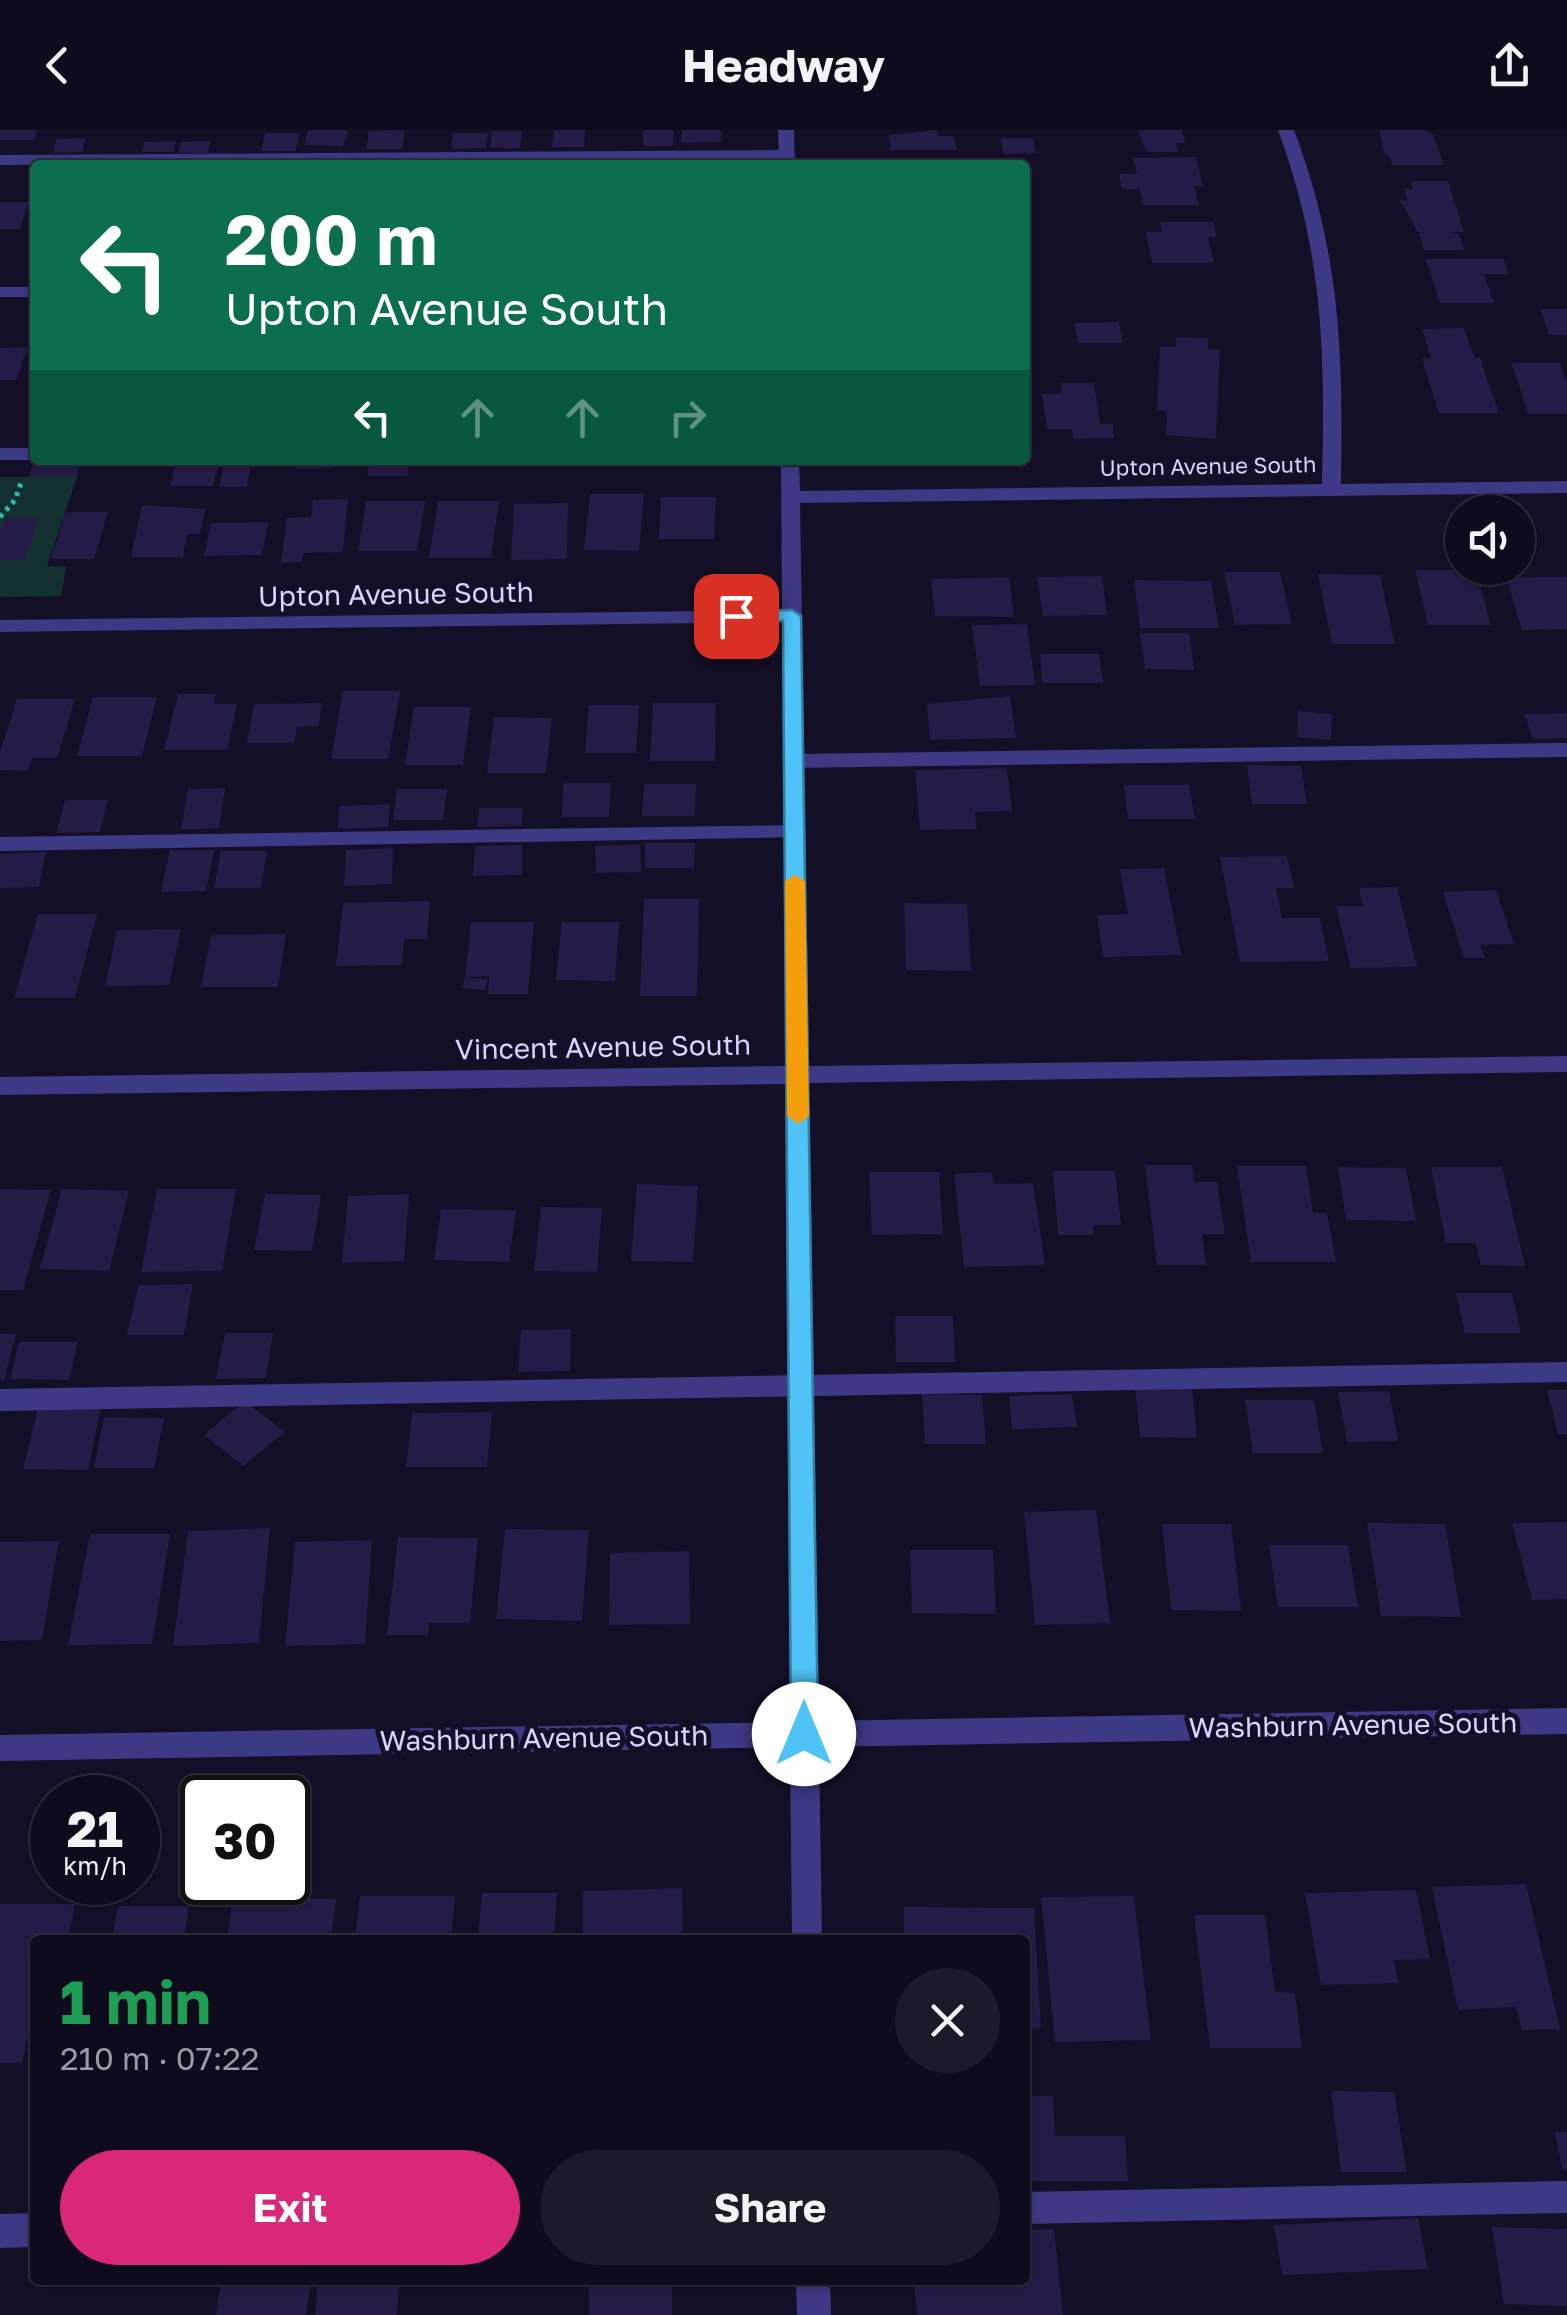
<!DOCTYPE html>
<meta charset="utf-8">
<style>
body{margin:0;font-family:"Golos Text",sans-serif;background:#1c1929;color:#f1f3f6;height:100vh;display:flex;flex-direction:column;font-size:38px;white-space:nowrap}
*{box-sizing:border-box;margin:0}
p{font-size:32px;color:#9b9ba3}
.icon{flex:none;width:55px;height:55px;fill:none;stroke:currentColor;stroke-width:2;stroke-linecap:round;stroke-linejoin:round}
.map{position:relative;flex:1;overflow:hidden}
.sheet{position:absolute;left:30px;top:1805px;width:1000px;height:350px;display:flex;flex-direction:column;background:#0e0b1c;border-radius:10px;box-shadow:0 2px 8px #0004,0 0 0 2px #2e2b3b}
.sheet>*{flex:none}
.guide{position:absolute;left:30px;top:30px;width:1000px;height:305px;border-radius:10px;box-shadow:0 2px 8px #0004,0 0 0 2px #2e2b3b;background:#0b6e4f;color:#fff;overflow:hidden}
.controls{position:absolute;left:1445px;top:365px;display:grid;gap:20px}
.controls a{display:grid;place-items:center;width:90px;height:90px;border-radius:50%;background:#0e0b1c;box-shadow:0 2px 8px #0004,0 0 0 2px #2e2b3b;font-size:50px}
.speed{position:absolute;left:30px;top:1645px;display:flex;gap:20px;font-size:50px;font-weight:700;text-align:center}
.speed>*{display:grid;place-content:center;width:130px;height:130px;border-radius:50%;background:#0e0b1c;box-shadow:0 2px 8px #0004,0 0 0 2px #2e2b3b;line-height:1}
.speed small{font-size:25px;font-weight:400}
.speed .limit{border:5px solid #111;border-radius:15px;background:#fff;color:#111}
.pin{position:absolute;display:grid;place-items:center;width:85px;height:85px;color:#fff;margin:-42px;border-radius:20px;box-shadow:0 5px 15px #0006}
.me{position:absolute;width:110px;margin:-55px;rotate:0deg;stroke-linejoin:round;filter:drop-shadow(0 0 8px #0008)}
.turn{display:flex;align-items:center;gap:35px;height:210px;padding:0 30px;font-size:45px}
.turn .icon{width:130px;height:130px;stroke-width:2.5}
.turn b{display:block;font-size:70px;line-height:85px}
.lanes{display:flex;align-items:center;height:95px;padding:0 30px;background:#0003;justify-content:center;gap:50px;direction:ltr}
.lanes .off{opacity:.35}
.round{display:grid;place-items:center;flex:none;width:105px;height:105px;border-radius:52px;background:#1c1929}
.overview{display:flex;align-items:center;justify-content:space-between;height:170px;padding:0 30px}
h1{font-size:60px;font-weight:700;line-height:75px;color:#1e9e55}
.cta{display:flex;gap:20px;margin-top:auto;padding:20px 30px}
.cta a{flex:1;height:115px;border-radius:60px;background:#db2777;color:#fff;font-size:40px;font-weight:700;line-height:115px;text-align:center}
.cta a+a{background:#1c1929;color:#f1f3f6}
header{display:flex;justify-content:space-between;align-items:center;height:130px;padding:0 30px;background:#0e0b1c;font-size:45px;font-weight:700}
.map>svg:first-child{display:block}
.green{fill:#12302f}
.building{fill:#241b47}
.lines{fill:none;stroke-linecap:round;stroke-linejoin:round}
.path{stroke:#2fb8b0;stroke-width:5;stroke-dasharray:4 5;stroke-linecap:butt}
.lane{fill:#3d3a85;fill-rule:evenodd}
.street{fill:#3d3a85;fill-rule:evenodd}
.route{fill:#4fc3f7;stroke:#337fa1;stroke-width:2.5}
.slow{fill:#f59e0b}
.labels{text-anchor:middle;stroke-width:10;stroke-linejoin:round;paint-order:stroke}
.far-street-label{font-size:22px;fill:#d9d4ff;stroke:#130f26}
.street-label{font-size:28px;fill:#d9d4ff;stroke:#130f26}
</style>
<header><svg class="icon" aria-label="back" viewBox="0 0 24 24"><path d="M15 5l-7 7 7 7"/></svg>Headway<svg class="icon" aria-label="share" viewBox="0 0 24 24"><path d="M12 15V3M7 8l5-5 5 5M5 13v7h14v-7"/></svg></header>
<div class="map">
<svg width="1567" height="2185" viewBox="0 0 1567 2185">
<rect width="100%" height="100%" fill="#130f26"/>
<polygon class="green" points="0,347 77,347 47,436 66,437 61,466 0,467"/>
<g class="building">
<polygon points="0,0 37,0 34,10 0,10"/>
<polygon points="308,0 348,0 343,16 304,15"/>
<polygon points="405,0 402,19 366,19 369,1"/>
<polygon points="554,0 585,0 584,17 552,17"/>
<polygon points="643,0 674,0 673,16 643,16"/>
<polygon points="682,0 721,0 721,12 681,13"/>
<polygon points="937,0 938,6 954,6 957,20 891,20 889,5"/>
<polygon points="1138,0 1182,0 1185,13 1176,13 1178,22 1146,22"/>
<polygon points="1380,0 1425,0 1433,5 1444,35 1392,35 1388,24 1384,24"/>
<polygon points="492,1 522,1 520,18 490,18"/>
<polygon points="265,3 299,3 296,21 261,21"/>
<polygon points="453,3 488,3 486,18 451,19"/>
<polygon points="86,8 82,22 52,23 57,9"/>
<polygon points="1001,8 1033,8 1036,23 1003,24"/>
<polygon points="176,11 173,22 142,22 144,12"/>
<polygon points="210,11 208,23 178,23 181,12"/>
<polygon points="1196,27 1203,56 1194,56 1199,75 1143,75 1140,59 1122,59 1119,44 1137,44 1133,28"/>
<polygon points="642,29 705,30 705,35 642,35"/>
<polygon points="1411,51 1448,51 1464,102 1450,102 1459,104 1464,120 1424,120 1419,103 1426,102 1418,102 1400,70 1408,71 1404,59 1413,59"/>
<polygon points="0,72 29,72 20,99 0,99"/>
<polygon points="1160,92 1214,92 1216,107 1208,107 1214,133 1152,133 1146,102 1162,102"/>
<polygon points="1426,129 1504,129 1508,144 1484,144 1494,173 1440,173"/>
<polygon points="1540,179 1567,179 1567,205 1549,205"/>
<polygon points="1119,192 1123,213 1078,213 1074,193"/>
<polygon points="1464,198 1475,228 1480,228 1499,283 1439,283 1422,229 1431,228 1422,199"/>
<polygon points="1176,207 1208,208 1208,219 1220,220 1216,309 1166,305 1167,281 1157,280 1160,217 1176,217"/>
<polygon points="28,217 16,250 0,250 0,218"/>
<polygon points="1512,233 1560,233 1567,253 1567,284 1528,284"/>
<polygon points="1061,253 1094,253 1100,294 1113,294 1114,308 1073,309 1072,299 1047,299 1042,264 1062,263"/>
<polygon points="34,330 81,330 77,347 29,347"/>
<polygon points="297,330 334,330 333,338 295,339"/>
<polygon points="370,330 409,330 407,346 367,346"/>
<polygon points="219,332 213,356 170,356 176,333"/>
<polygon points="224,334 251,334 247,357 219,357"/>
<polygon points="590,364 644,364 639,421 584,420"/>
<polygon points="661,367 716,367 714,409 659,409"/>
<polygon points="348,369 343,422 303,423 302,432 281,433 287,388 311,387 313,370"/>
<polygon points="366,371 425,371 417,421 358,421"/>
<polygon points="438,371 499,371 491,428 429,428"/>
<polygon points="568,373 567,429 511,430 514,374"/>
<polygon points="142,375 205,379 200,404 187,404 183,427 131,427"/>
<polygon points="66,382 108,382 94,429 51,429"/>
<polygon points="6,388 39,388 25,430 0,430 0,402"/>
<polygon points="268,392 262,425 204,426 211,393"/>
<polygon points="1415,440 1476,440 1491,495 1428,495"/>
<polygon points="1224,442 1280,442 1292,494 1235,495"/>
<polygon points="1318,444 1380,445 1395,514 1332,514"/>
<polygon points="1102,446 1107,485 1043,486 1037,447"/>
<polygon points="1009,447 1014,487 935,486 931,449"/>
<polygon points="1506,447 1567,447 1567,499 1522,500"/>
<polygon points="1134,450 1211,451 1219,498 1140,498"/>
<polygon points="1027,494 1035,555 980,556 972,495"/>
<polygon points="1140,503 1189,503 1194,540 1145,539"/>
<polygon points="1040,524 1099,524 1103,553 1042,553"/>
<polygon points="343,561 400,561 388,629 331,629"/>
<polygon points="178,564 216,564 213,574 237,574 227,620 164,620"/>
<polygon points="1010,566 1016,608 930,610 927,574"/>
<polygon points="93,567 157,567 142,626 77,626"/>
<polygon points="17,569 75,569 57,628 32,628 28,641 0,640 0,622"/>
<polygon points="322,573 319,596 297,597 294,613 247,613 254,574"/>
<polygon points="653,573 716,573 715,631 650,631"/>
<polygon points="589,575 639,575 636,623 585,623"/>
<polygon points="414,577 471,577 463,635 405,635"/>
<polygon points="1298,581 1332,584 1331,610 1297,607"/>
<polygon points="1567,583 1567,608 1533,609 1524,584"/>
<polygon points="494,587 552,588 546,643 487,643"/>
<polygon points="1247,635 1301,636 1307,674 1252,674"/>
<polygon points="1007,638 1012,681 975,682 977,699 920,700 915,640"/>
<polygon points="563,653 611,653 609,687 562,687"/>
<polygon points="644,654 696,654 695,686 642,686"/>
<polygon points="1124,655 1189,655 1195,689 1128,689"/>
<polygon points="225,658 219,698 181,700 188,659"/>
<polygon points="397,659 447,659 443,690 393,690"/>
<polygon points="65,670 108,670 100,702 56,703"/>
<polygon points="390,674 388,697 338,699 339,676"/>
<polygon points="479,678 523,678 521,696 477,697"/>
<polygon points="645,713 695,713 694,738 645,738"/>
<polygon points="640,714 641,742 596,743 595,716"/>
<polygon points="522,715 522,745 473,746 475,716"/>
<polygon points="393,718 392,754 344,756 346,720"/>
<polygon points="170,720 214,720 206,761 161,762"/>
<polygon points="221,721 267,721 261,758 214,758"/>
<polygon points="46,722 39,757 0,758 0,724"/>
<polygon points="1287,726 1294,758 1276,758 1282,788 1320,788 1329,831 1240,832 1220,727"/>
<polygon points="1164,738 1181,825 1103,827 1097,785 1128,784 1120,739"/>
<polygon points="1397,757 1417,837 1351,838 1336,776 1363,776 1359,758"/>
<polygon points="1496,760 1514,814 1480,815 1485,828 1464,828 1443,762"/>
<polygon points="644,769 699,769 697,866 640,866"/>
<polygon points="430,771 427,809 404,809 402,835 336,836 343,773"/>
<polygon points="904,773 967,774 971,841 906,840"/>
<polygon points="38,784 97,784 75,868 14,868"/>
<polygon points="471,792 534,792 528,864 488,864 489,846 465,847"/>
<polygon points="562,792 619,792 615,851 556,850"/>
<polygon points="181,799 169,855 105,856 117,800"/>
<polygon points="286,804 278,857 201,857 211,805"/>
<polygon points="465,848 488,849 485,860 462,858"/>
<polygon points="1145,1035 1192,1035 1195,1052 1217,1052 1225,1104 1202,1104 1206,1135 1157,1135"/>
<polygon points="1237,1036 1306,1036 1313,1083 1327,1083 1336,1132 1251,1132"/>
<polygon points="1338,1037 1406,1038 1416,1091 1346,1090"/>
<polygon points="1431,1037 1502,1037 1525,1136 1481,1135 1476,1113 1446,1113"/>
<polygon points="1053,1041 1115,1041 1121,1095 1093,1095 1093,1105 1058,1105"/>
<polygon points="869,1042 939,1042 943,1104 872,1105"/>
<polygon points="992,1042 994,1054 1033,1053 1045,1135 964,1137 954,1044"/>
<polygon points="637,1054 698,1056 693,1132 631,1131"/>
<polygon points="0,1059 51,1060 23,1160 0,1160"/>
<polygon points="62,1059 129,1061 109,1141 40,1139"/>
<polygon points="157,1059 236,1059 222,1141 141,1142"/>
<polygon points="265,1064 321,1065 312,1121 254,1120"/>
<polygon points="409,1064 404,1131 342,1133 348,1066"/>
<polygon points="541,1077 602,1078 597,1142 534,1141"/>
<polygon points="441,1079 516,1080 509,1132 434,1130"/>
<polygon points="193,1154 184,1205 127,1205 138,1155"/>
<polygon points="1456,1163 1512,1163 1521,1203 1465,1203"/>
<polygon points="895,1186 953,1186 955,1232 896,1232"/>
<polygon points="571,1199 570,1241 518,1242 521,1200"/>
<polygon points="225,1203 273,1203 266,1248 216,1249"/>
<polygon points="0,1204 16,1204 4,1250 0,1250"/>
<polygon points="19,1212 78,1212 69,1250 10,1249"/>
<polygon points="1135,1259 1192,1259 1197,1308 1140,1307"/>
<polygon points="1547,1260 1567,1260 1567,1304 1558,1304"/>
<polygon points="1389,1261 1398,1311 1347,1312 1338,1262"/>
<polygon points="922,1264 982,1265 986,1314 925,1314"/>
<polygon points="1072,1264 1077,1297 1012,1299 1009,1266"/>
<polygon points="1245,1270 1314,1270 1323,1323 1253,1323"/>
<polygon points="245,1271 285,1302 243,1336 204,1305"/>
<polygon points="38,1278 101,1278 88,1340 23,1339"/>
<polygon points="492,1282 487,1337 406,1337 412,1283"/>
<polygon points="104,1287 164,1288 154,1338 94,1338"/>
<polygon points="1096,1380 1110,1493 1035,1495 1024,1382"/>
<polygon points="1567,1392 1567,1469 1532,1470 1512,1393"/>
<polygon points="1367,1393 1445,1394 1461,1487 1381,1486"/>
<polygon points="1162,1394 1231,1394 1241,1481 1171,1480"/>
<polygon points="270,1398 259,1513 173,1516 188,1401"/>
<polygon points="505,1399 589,1400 582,1491 496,1489"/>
<polygon points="90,1404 170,1404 152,1514 68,1515"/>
<polygon points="398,1407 478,1408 470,1493 429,1493 428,1505 387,1505"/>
<polygon points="372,1410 365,1514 285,1516 295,1412"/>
<polygon points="59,1411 42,1510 0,1511 0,1412"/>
<polygon points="1269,1415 1348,1415 1358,1477 1278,1477"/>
<polygon points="910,1420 993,1420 996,1484 912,1483"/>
<polygon points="689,1421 690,1494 609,1495 610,1423"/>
<polygon points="1526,1754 1560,1899 1522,1900 1516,1877 1458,1880 1432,1757"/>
<polygon points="682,1758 683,1810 583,1810 583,1761"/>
<polygon points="1416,1760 1430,1829 1394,1830 1398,1853 1321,1855 1305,1763"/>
<polygon points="482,1763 557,1763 554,1810 478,1810"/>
<polygon points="360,1766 455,1766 451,1810 355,1810"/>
<polygon points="1134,1766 1151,1910 1055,1912 1041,1767"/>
<polygon points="233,1767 336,1769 331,1810 227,1810"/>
<polygon points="0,1774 75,1774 68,1810 35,1810 35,1871 22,1933 0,1933"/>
<polygon points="118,1776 189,1776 184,1810 112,1810"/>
<polygon points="904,1777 1034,1778 1041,1899 1025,1898 1025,1810 904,1810"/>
<polygon points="1194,1785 1265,1785 1275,1862 1295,1863 1302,1918 1210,1918"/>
<polygon points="1331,1961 1394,1962 1407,2042 1341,2042"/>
<polygon points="1025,1966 1053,1966 1055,2006 1125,2006 1128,2051 1025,2051"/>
<polygon points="1555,2002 1567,2002 1567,2039 1562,2039"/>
<polygon points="1418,2088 1428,2139 1282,2145 1274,2095"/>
<polygon points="1492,2097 1567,2099 1567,2176 1504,2174"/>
<polygon points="1054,2099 1063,2185 917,2185 914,2150 1025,2150 1025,2100"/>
<polygon points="221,2150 311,2150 306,2185 216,2185"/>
<polygon points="318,2150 399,2150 397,2185 315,2185"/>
<rect x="589" y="2150" width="83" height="35"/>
</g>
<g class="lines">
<polyline class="path" points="0,387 15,370 21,353"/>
<g class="lane">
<polygon points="793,20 793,26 787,28 0,35 0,25"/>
<rect x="0" y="318" width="35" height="12"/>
<polygon points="1567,613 1567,627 794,638 783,631 794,624"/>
<polygon points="794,695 802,697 805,702 802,707 0,721 0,707"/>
<polygon points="1567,1232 1567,1252 0,1281 0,1259"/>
<polygon points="1567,2051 1567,2083 1025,2094 1025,2062"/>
<polygon points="35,2083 35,2117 0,2118 0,2084"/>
</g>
<g class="street">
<polygon points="778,0 794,0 795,35 779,35"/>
<path d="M1278,0H1294C1341,125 1343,223 1341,354L1567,351V363L800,373L809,936L1567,926V942L809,953L819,1591L1567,1578V1604L819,1617L822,1810H792L790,1617L0,1631V1605L790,1592L785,954L0,965V947L785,936L782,492L0,502V490L782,480L781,330H799L800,361L1322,354C1325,223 1324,125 1278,0Z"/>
<rect x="0" y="157" width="35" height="10"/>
<polygon points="796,2150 830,2150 831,2185 797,2185"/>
</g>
</g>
<polygon class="route" points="792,480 801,486 818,1604 814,1612 804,1615 795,1612 791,1604 783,491 736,492 727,486 736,481"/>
<polygon class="slow" points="795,745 805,751 809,986 798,994 787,986 785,751"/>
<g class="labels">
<g class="far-street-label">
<text transform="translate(1208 336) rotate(-1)" y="8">Upton Avenue South</text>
</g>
<g class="street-label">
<text transform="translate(396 464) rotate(-1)" y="10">Upton Avenue South</text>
<text transform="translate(603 917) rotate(-1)" y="10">Vincent Avenue South</text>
<text transform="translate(1353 1595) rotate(-1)" y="10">Washburn Avenue South</text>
<text transform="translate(544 1608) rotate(-1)" y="10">Washburn Avenue South</text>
</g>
</g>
</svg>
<div class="controls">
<a><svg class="icon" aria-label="sound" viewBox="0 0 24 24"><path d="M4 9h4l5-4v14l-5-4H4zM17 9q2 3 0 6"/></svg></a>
</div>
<div class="speed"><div>21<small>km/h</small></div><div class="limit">30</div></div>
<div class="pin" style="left:736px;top:486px;background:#d93025"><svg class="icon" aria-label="arrive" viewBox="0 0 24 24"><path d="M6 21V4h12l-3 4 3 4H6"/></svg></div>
<svg class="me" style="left:804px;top:1604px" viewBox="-20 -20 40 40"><circle r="19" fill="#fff"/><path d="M0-13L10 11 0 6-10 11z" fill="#4fc3f7"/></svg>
<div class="guide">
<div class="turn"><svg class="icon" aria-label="left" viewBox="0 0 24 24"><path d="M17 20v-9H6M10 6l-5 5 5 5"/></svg><div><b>200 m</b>Upton Avenue South</div></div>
<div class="lanes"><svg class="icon" aria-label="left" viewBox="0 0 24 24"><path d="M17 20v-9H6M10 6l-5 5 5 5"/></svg><svg class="icon off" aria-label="ahead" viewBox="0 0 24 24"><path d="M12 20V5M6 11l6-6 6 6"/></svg><svg class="icon off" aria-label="ahead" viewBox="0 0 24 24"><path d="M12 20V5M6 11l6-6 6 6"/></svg><svg class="icon off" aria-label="right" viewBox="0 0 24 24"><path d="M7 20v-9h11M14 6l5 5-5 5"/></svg></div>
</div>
<section class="sheet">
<div class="overview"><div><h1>1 min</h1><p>210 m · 07:22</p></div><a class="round"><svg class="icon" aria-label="close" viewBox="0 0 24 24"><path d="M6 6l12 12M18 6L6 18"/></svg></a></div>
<div class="cta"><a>Exit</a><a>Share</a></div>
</section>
</div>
